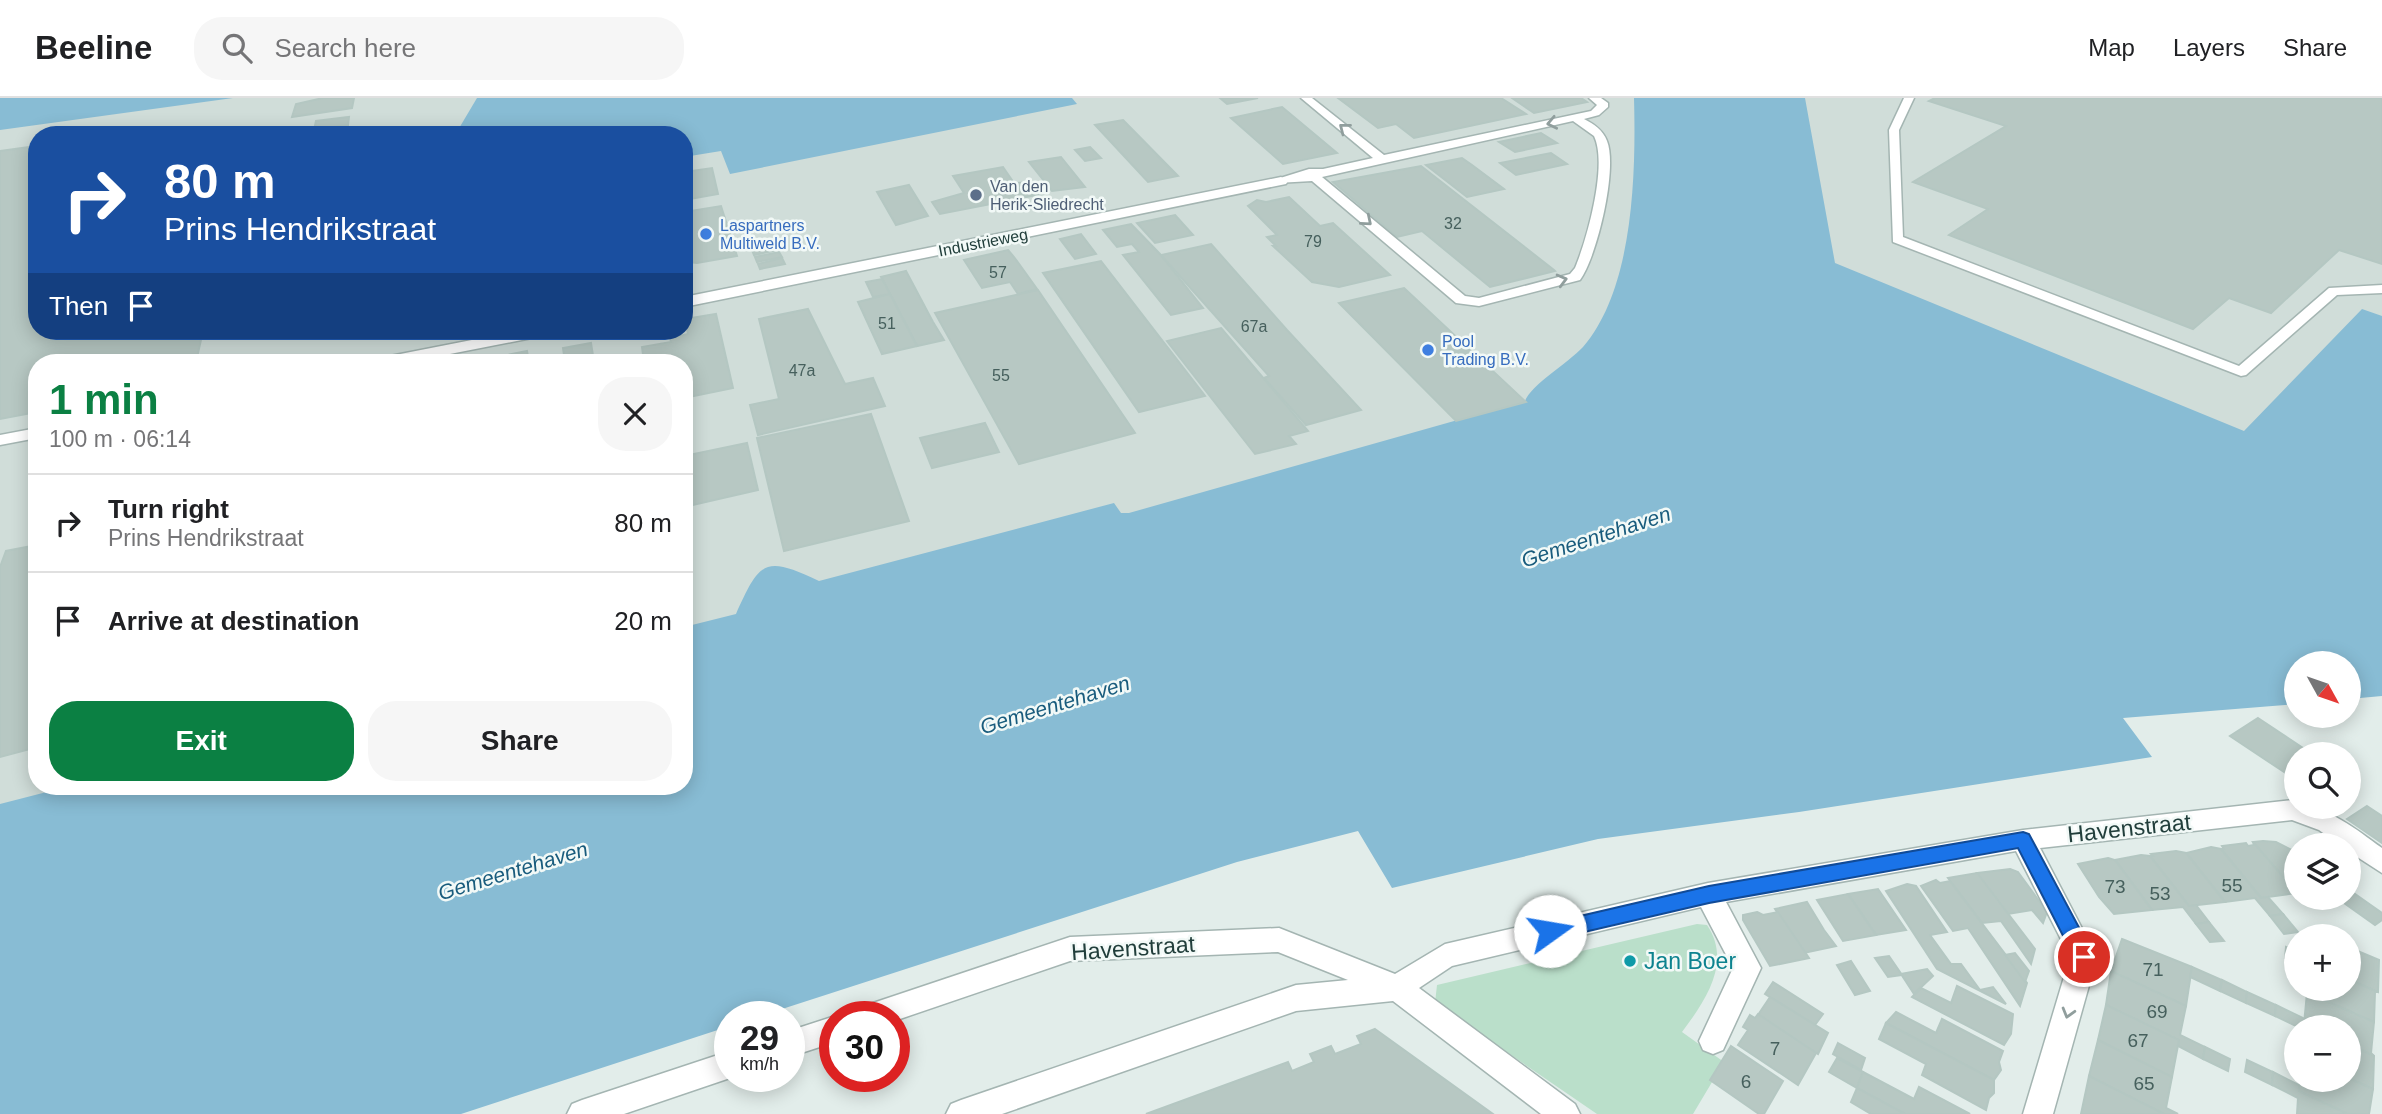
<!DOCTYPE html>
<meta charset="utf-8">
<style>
body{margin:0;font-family:Arial,sans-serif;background:#f6f6f6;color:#202124;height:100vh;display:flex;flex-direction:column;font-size:26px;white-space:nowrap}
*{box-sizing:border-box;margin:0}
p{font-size:23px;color:#757577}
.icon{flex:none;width:38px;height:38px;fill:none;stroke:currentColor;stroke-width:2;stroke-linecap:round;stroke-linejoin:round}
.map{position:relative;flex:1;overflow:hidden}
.details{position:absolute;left:28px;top:256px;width:665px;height:441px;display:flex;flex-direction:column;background:#fff;border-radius:28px;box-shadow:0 4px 18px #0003}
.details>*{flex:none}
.guide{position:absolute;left:28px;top:28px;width:665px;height:214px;border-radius:28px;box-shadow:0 4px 18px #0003;background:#1a4fa0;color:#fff;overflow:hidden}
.needle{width:46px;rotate:130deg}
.buttons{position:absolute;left:2284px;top:553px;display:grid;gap:14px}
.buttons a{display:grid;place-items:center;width:77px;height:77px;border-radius:50%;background:#fff;box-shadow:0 4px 18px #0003;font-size:35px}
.speed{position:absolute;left:714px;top:903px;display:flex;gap:14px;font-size:35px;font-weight:700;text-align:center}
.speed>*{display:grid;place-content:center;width:91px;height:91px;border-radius:50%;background:#fff;box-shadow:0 4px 18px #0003;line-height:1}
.speed small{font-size:18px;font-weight:400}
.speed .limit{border:10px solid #d22;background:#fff;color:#111}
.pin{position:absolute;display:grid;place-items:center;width:60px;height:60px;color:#fff;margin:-30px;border:4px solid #fff;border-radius:50%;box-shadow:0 2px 7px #0007}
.me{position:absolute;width:77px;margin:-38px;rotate:77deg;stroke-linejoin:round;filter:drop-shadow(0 0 5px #0008)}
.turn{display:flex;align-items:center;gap:24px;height:147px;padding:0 21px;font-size:32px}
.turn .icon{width:91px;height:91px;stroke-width:2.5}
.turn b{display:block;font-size:49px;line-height:60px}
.then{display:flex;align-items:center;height:66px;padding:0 21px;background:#0003;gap:14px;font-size:26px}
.round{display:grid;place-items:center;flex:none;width:74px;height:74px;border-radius:28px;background:#f6f6f6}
.overview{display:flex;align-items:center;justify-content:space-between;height:119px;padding:0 21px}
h1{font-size:42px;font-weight:700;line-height:52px;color:#0b8043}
.cta{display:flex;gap:14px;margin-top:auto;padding:14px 21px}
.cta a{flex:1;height:80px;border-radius:28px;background:#0b8043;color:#fff;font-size:28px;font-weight:700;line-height:80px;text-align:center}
.cta a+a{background:#f6f6f6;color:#202124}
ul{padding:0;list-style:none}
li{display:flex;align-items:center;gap:21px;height:98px;padding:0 21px;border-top:2px solid #e0e0e0}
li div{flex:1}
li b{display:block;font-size:26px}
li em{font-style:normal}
header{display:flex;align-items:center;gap:42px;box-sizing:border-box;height:98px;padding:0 35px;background:#fff;border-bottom:2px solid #e0e0e0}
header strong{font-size:33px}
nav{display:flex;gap:38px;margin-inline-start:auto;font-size:24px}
.search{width:490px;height:63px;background:#f6f6f6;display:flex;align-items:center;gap:18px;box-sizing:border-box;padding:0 24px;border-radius:28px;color:#757577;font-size:26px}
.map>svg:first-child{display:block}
.built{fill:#d0ddd9;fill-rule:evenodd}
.green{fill:#badfca}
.water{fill:#88bcd4}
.building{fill:#b7c8c3;stroke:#b4c7c2;stroke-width:2}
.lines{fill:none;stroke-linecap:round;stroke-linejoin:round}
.service-casing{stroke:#a4b5b2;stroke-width:3}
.minor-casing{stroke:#a4b5b2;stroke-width:3}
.service{fill:#fff;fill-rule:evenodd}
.minor{fill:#fff;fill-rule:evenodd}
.oneway{stroke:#909e9d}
.route{fill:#1a73e8;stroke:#114b97;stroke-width:2}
.service-dot{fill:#5c6f8a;stroke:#f2f9f7;stroke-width:2.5}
.shop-dot{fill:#3f7fe0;stroke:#f2f9f7;stroke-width:2.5}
.culture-dot{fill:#0f9aa8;stroke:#f2f9f7;stroke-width:2.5}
.labels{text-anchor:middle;stroke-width:5;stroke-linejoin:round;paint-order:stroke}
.far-service-label{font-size:16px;fill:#4e5e75;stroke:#f2f9f7;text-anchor:start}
.number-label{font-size:16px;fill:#46605d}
.far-shop-label{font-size:16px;fill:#366cbe;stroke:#f2f9f7;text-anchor:start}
.far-street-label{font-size:16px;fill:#213e3b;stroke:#f2f9f7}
.near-number-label{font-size:19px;fill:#46605d}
.water-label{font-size:21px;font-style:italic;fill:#195c7d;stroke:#f2f9f7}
.near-street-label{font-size:23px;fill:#213e3b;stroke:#f2f9f7}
.near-culture-label{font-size:23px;fill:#0d838f;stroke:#f2f9f7;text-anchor:start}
</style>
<header>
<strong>Beeline</strong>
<div class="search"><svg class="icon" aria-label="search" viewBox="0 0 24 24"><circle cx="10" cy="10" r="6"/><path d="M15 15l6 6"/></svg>Search here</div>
<nav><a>Map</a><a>Layers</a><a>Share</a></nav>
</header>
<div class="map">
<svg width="2382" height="1016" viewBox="0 0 2382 1016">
<rect width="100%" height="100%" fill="#e2edea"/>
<g class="built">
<path d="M51,0H1651L1663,223L1570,323L684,548V264H37V688H133L0,722V6ZM37,37H684V233H37Z"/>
<polygon points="1787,0 2382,0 2382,454 1773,152"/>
</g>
<path class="green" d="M1697,826L1707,827C1732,864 1706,902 1682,934L1724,964L1693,1016H1597L1435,905L1437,887Z"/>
<g class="water">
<polygon points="0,0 233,0 0,32"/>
<polygon points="477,0 1072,0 1077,6 730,76 721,53 684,59 684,37 455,37"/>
<path d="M1634,0H1805L1835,165L2244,333L2362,211L2382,218V598L2349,601L2348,565H2296V606L2123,620L2152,659L1799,714L1598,741L1392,790L1358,733L1237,764L757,919H730V928L461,1016H0V706L70,688H684V529L736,516C760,463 764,457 819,483L1114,405L1121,415H1129L1525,303C1531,287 1568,265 1583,249C1634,190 1636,74 1634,0Z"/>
</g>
<g class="building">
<polygon points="323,0 354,0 352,10 292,19 296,6"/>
<polygon points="1220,0 1258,0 1227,6"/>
<polygon points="1338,0 1501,0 1526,16 1414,40 1396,26 1378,30"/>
<polygon points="1512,0 1581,0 1587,4 1534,15"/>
<polygon points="1935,0 2382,0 2382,166 2339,152 2271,215 2229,200 2193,231 1949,137 1988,111 1913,84 2006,28 1929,3"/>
<polygon points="1282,9 1337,55 1283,66 1231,20"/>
<polygon points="349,19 348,27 314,32 316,23"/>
<polygon points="1123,22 1178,78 1148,84 1095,27"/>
<polygon points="157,31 155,37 117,37"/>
<polygon points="1541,35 1557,45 1515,54 1499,44"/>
<polygon points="37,48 37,233 203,233 196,264 37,264 37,314 0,321 0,53"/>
<polygon points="1090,49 1101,60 1085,63 1075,52"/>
<polygon points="1551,55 1567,66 1516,77 1500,65"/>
<polygon points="1061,59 1085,89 1052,93 1029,64"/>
<polygon points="1462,60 1472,67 1504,91 1467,99 1426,67"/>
<polygon points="1421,68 1554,172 1555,173 1490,189 1422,133 1397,139 1333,84"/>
<polygon points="1003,69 1014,85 1033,84 1042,96 940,116 932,104 964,95 953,78"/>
<polygon points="712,70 718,96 684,102 684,74"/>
<polygon points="909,87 928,118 896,127 877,94"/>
<polygon points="1289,99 1320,128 1333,125 1390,177 1339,189 1312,184 1273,148 1276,148 1267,139 1277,137 1248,108 1257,102 1266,104"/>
<polygon points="721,108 737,158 697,165 689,164 684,146 684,114"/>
<polygon points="1175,117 1193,137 1155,145 1137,125"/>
<polygon points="1131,126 1160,156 1203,210 1171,217 1123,157 1139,154 1132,146 1117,149 1103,132"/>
<polygon points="1081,136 1096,156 1075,161 1060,141"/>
<polygon points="1211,146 1287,232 1361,312 1306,327 1264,280 1269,278 1161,157"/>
<polygon points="777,147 778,152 754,157 752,152"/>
<polygon points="1008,152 1014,159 1037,191 1018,196 1010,184 982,190 964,162"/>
<polygon points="779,154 782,159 757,164 755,159"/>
<polygon points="782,160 785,166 760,171 758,166"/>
<polygon points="1101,163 1205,298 1139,314 1043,175"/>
<polygon points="906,173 933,224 944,242 917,248 881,179"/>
<polygon points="882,181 890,196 873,199 866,184"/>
<polygon points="1404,190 1526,304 1456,323 1339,205"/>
<polygon points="1038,192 1135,335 1019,366 935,215"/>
<polygon points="890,196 917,248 882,256 858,204"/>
<polygon points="808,211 845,286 873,280 885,308 758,337 750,307 779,301 759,221"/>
<polygon points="716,216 733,290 684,300 684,264 644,264 642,249 671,244 670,240 688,236 685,221"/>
<polygon points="1221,230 1308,333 1289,338 1296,346 1255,356 1167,243"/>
<polygon points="591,245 594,264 565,264 563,250"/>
<polygon points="527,253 529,264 471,264 477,263"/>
<polygon points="871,316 909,423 784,453 757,340"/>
<polygon points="985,325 999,354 932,370 920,340"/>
<polygon points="747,345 758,392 684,409 684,358"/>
<polygon points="37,447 37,640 34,650 0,659 0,469 6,453"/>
<polygon points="2258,620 2312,656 2296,656 2296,682 2230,638"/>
<polygon points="2367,708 2382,718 2382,745 2347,721"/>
<polygon points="2263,743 2276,744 2296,754 2296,794 2253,744"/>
<polygon points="2253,744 2296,794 2296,795 2261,800 2221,751 2224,751 2222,748 2246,745 2248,748 2254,747"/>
<polygon points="2211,749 2221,751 2261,800 2268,799 2283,816 2270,818 2255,800 2225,804 2186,755"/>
<polygon points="2176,753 2186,755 2225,804 2189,808 2150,758 2153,758 2151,756"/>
<polygon points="2141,757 2150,758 2189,808 2196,807 2209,824 2196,826 2183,809 2152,812 2115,762"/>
<polygon points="2108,760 2115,762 2152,812 2114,816 2099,799 2078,766"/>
<polygon points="2010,771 2018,774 2047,814 2043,825 2032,812 2008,816 1977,775"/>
<polygon points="1977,775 2035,851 2031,866 2001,823 1982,825 1948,780"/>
<polygon points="1936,782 1940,785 1950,783 2027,885 2020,908 1968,830 1953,833 1921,788"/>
<polygon points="1907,786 1916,788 1947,834 1930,837 1951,866 1961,866 1980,892 1993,889 2006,906 1937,871 1886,793"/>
<polygon points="1878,791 1906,832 1876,837 1848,796"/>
<polygon points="2348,791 2382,815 2382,822 2375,827 2337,800 2348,800"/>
<polygon points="1848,796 1876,837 1843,843 1817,802"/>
<polygon points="1807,804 1824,832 1836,848 1804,855 1775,811"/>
<polygon points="1757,814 1763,817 1778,814 1809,860 1770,868 1743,822 1743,817"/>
<polygon points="2283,816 2298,834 2284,836 2270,818"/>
<polygon points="2209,824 2224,843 2210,844 2196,826"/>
<polygon points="2122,841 2192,869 2186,908 2111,873"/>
<polygon points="2286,849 2296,853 2296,864 2285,860"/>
<polygon points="2348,849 2379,862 2378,894 2348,881"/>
<polygon points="2015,855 2029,873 2025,884 2005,857"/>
<polygon points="1889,858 1902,877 1888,879 1875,860"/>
<polygon points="1851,863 1870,893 1855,897 1837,867"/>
<polygon points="2192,869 2222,882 2220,893 2190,879"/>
<polygon points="1927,871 1933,878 1914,896 1901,876"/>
<polygon points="2111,873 2186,908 2180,937 2205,949 2203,961 2178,948 2179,942 2106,907"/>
<polygon points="2348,881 2378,894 2375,894 2374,924 2307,895 2307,891 2348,891"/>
<polygon points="2222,882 2247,894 2246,905 2220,893"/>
<polygon points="1773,884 1823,916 1815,927 1765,896"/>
<polygon points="1957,888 2013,916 2011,936 2004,947 1912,899 1921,890 1951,905"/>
<polygon points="2247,894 2276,907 2275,918 2246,905"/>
<polygon points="2307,895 2374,924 2371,955 2374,958 2348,946 2348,929 2311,929 2304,926"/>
<polygon points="1770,899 1828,935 1818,956 1758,917"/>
<polygon points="2106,907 2179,942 2172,979 2098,942"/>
<polygon points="2276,907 2305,921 2304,926 2311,929 2298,929 2275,918"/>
<polygon points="1896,914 1936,935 1942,921 2003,953 1999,964 2001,972 1994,982 1886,925"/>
<polygon points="1750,917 1755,920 1758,916 1816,955 1798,987 1738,947 1748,932 1743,929"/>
<polygon points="1886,925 1994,982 1994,995 1989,1000 1986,1012 1922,977 1926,966 1879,941"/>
<polygon points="1375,931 1493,1016 1146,1016 1288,964 1292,973 1314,964 1310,956 1331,948 1335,956 1361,946 1357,938"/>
<polygon points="2098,942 2172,979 2166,1010 2178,1016 2164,1016 2089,978"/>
<polygon points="1838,945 1865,960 1861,972 1833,956"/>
<polygon points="2348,946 2374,958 2373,991 2348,980"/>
<polygon points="1731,948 1783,983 1764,1016 1759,1016 1710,982"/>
<polygon points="2205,949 2230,961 2228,973 2203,961"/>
<polygon points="1837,960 1863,974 1857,990 1829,974"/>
<polygon points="2247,962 2273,974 2272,987 2245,974"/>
<polygon points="1863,974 1914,1001 1919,989 1970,1016 1905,1016 1857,990"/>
<polygon points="2273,974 2299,987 2299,993 2348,1016 2297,1016 2298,1000 2272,987"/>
<polygon points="2089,978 2164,1016 2081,1016"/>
<polygon points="2348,980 2373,991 2369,1016 2348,1016 2299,993 2300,982"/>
<polygon points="1857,990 1905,1016 1871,1016 1851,1004"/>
</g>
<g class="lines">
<defs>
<g id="service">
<path d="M1301,0H1312L1384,57L1591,13L1597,7L1589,0H1601L1608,5V9L1599,17L1584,21C1594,26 1603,32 1607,43C1618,70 1597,159 1580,182L1479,208L1456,205L1312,83L1277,85V81L1309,71H1323L1373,60ZM1573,23L1594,38C1608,67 1587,141 1575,170L1570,176L1479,200L1465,198L1322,79Z"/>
<polygon points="1904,0 1914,0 1899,32 1903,139 2239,268 2329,190 2382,187 2382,195 2337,197 2246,277 2241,278 1893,144 1889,32"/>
</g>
<g id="minor">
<polygon points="1281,79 1288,83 1286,86 684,209 684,199"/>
<polygon points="518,233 550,233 542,238 409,264 377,264 385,259"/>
<polygon points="37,330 37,340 0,347 0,337"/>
<path d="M2293,702L2296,709C2331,709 2355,731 2382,750V775L2348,753V747H2340L2319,732L2292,722L2040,750L2097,859L2053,1016H2023L2070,859L2016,753L1726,804L1761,870L1723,952L1713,956L1703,952L1699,943L1733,870L1701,809L1452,868L1419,890L1575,1006L1580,1016H1541L1393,903L1296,913L1002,1016H946L951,1006L961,1002L1296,887L1348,882L1278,854L1070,863L894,923V919H856L860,910L870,906L1070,839L1279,830L1395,876L1445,846L1708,785L2023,732Z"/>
<polygon points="835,918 835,944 789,959 789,933"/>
<polygon points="730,953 730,978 733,978 730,980 624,1016 567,1016 572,1006 582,1002"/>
</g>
</defs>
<use href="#service" class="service-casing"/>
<use href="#minor" class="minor-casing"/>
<use href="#service" class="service"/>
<use href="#minor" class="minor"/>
</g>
<defs><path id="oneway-chevron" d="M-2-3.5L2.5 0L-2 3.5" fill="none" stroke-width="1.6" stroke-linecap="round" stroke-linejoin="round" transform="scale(1.75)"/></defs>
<g class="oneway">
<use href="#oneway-chevron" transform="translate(1552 25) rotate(168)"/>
<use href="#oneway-chevron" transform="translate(1344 30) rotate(-142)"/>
<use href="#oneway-chevron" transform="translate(1367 123) rotate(40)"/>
<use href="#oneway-chevron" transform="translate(1562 182) rotate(-15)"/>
<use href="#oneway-chevron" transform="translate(2068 915) rotate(106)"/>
</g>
<polygon class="route" points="2023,734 2029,736 2091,852 2094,859 2091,865 2084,868 2077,865 2018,750 1709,805 1550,842 1543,840 1540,833 1543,827 1550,825 1709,788"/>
<circle class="service-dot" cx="976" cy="97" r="7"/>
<g class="shop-dot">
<circle cx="706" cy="136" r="7"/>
<circle cx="1428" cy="252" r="7"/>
</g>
<circle class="culture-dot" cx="1630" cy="863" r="7"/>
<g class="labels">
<g class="far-service-label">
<text x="990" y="94">Van den<tspan x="990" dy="18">Herik-Sliedrecht</tspan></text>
</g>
<g class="number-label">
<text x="1453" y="131">32</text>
<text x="1313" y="149">79</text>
<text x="998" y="180">57</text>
<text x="887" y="231">51</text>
<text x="1254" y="234">67a</text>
<text x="802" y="278">47a</text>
<text x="1001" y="283">55</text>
</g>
<g class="far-shop-label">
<text x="720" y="133">Laspartners<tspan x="720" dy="18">Multiweld B.V.</tspan></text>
<text x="1442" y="249">Pool<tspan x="1442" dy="18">Trading B.V.</tspan></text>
</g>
<g class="far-street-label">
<text transform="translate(983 144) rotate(-11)" y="6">Industrieweg</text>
</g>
<g class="near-number-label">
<text x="2232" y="794">55</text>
<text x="2115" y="795">73</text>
<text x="2160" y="802">53</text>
<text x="2153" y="878">71</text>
<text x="2157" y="920">69</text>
<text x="2138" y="949">67</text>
<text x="1775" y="957">7</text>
<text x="1746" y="990">6</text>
<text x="2144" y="992">65</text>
</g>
<g class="water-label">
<text transform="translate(1596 439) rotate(-18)" y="7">Gemeentehaven</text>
<text transform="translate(1055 607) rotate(-17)" y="7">Gemeentehaven</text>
<text transform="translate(513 773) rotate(-17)" y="7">Gemeentehaven</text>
</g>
<g class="near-street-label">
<text transform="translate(2129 730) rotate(-6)" y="8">Havenstraat</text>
<text transform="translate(1133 850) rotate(-4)" y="8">Havenstraat</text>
</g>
<g class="near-culture-label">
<text x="1644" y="871">Jan Boer</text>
</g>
</g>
</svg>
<div class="buttons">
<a><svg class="needle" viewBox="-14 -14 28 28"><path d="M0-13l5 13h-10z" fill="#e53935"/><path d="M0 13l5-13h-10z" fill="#757577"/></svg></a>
<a><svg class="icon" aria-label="search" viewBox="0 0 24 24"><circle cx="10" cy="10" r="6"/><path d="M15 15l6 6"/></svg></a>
<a><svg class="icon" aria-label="layers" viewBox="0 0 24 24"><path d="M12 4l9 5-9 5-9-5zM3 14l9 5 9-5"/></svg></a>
<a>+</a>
<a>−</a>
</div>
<div class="speed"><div>29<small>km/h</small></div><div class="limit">30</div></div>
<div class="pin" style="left:2084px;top:859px;background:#d93025"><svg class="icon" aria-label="arrive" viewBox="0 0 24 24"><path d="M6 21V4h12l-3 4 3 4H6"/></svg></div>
<svg class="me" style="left:1550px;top:833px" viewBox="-20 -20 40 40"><circle r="19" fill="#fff"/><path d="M0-13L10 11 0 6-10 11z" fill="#1a73e8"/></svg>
<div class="guide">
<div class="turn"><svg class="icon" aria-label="right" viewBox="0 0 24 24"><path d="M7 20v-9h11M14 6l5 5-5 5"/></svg><div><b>80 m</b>Prins Hendrikstraat</div></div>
<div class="then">Then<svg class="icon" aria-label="arrive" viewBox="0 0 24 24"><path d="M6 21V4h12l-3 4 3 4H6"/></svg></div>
</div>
<section class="details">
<div class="overview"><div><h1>1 min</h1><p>100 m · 06:14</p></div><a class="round"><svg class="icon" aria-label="close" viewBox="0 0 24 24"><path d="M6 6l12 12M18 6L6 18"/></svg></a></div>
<ul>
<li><svg class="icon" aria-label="right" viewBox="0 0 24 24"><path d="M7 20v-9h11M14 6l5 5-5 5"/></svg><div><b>Turn right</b><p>Prins Hendrikstraat</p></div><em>80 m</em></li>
<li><svg class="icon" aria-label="arrive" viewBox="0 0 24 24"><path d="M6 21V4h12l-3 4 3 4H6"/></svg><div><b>Arrive at destination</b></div><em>20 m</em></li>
</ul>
<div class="cta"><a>Exit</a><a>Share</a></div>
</section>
</div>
